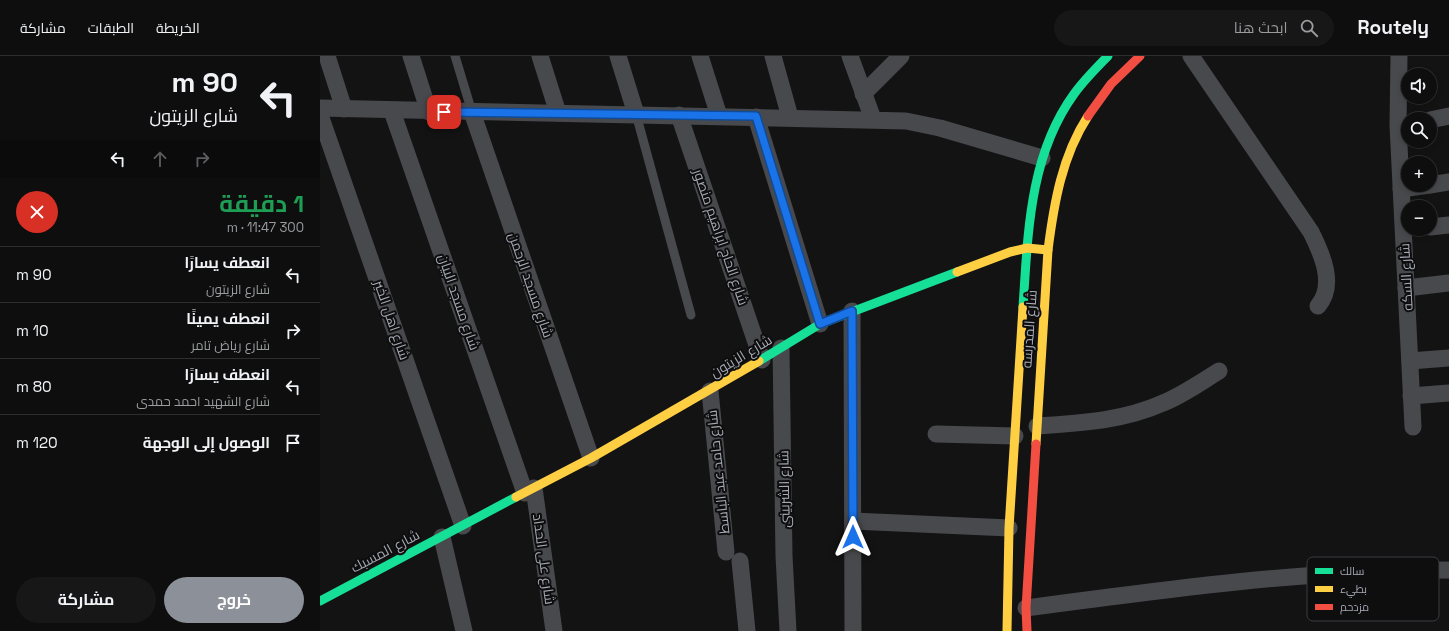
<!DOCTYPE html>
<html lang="ar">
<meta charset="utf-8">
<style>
body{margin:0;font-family:"Space Grotesk",Cairo,sans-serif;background:#171718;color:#f1f3f6;direction:rtl;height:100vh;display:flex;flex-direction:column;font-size:15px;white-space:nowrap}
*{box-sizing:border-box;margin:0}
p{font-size:13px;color:#9b9c9e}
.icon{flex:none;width:22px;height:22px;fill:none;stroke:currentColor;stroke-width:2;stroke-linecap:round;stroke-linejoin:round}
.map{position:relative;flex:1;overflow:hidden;direction:ltr}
.sheet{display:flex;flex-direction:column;background:#0e0e0f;width:320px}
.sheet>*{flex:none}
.banner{background:#0e0e0f;color:#f1f3f6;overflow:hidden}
.buttons{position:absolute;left:1081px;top:12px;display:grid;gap:8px}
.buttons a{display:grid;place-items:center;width:36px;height:36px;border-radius:50%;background:#0e0e0f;box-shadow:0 2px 6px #0003,0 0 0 1px #2e2e2f;font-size:20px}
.pin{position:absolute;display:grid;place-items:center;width:34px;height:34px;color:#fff;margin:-17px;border-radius:8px;box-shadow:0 2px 6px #0006}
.me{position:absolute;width:44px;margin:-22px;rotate:0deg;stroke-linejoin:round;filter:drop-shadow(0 0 3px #0008)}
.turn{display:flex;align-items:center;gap:14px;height:84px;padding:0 16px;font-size:18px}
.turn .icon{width:52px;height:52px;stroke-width:2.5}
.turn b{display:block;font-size:28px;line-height:34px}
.lanes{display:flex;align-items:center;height:38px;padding:0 16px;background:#0003;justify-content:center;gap:20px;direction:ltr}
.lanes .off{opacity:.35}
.round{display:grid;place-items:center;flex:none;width:42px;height:42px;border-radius:21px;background:#171718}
.summary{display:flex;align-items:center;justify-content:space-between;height:68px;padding:0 16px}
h1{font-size:24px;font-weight:700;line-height:30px;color:#1e9e55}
.primary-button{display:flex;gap:8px;margin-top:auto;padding:8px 16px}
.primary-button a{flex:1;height:46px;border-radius:24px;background:#8c9099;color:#fff;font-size:16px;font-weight:700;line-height:46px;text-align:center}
.primary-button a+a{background:#171718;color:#f1f3f6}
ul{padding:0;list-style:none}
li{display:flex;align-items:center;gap:12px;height:56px;padding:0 16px;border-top:1px solid #2e2e2f}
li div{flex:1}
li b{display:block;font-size:15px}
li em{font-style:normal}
header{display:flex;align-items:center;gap:24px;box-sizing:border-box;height:56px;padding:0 20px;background:#0e0e0f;border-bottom:1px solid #2e2e2f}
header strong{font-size:19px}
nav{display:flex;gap:22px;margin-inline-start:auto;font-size:14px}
.search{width:280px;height:36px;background:#171718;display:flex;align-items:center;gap:10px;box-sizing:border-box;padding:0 14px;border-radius:22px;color:#9b9c9e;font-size:15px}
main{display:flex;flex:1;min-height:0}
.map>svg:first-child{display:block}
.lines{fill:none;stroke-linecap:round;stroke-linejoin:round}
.lane{stroke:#48494c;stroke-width:9}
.street{stroke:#48494c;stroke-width:17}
.fast{stroke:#16e098;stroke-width:9}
.slow{stroke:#ffcf43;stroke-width:9}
.jam{stroke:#f24e42;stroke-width:9}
.route-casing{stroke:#114b97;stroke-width:10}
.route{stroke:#1a73e8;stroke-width:7}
.labels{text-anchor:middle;stroke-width:4;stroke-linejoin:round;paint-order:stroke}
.street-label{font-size:14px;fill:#a5a8b4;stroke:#0e0e0f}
.key{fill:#0e0e0f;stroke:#3b3c41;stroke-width:1}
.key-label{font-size:11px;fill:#a5a8b4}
</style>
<header>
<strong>Routely</strong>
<div class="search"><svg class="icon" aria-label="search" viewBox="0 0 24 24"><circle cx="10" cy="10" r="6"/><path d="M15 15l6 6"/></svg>ابحث هنا</div>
<nav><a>الخريطة</a><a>الطبقات</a><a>مشاركة</a></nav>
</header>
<main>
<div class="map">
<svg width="1129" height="575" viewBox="0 0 1129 575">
<rect width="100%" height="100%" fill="#131314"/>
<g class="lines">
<g class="lane">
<polyline points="135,0 152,56"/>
<polyline points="316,58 371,259"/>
</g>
<g class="street">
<polyline points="7,0 24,53"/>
<polyline points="91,0 109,56"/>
<polyline points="220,0 238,57"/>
<polyline points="298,0 316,58"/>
<polyline points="380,0 399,60"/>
<polyline points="453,0 470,61"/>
<polyline points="530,0 553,63"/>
<path d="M871,0L991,176C1002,198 1016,229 998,250"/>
<polyline points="1079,0 1078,69 1093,371"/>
<polyline points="543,38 581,0"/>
<polyline points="0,52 586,65 620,72 722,102"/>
<polyline points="72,55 205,437"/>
<polyline points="152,56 271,402"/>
<polyline points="0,59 143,470"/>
<polyline points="359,59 442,304"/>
<polyline points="436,61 500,268"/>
<polyline points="1110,64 1129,60"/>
<polyline points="1110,129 1129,126"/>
<polyline points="1081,133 1109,129"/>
<polyline points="1110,171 1129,169"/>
<polyline points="1086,232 1129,227"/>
<polyline points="532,255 533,575"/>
<polyline points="461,292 464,500 468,575"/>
<polyline points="1090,305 1129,302"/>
<polyline points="390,335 406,496"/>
<polyline points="1091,340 1129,337"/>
<path d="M717,370C760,367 803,365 843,347C863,339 881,326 899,315"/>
<polyline points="616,378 695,380"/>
<polyline points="214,432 234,575"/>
<polyline points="533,465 689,472"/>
<polyline points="122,481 144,575"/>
<polyline points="420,505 427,575"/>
<path d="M706,552C847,533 987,514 1129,514"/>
</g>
<g class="fast">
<path d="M703,251C708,178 709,100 754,38C764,24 776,12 788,0"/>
<polyline points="439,305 500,268 637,216"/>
<polyline points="0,545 196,441"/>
</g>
<g class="slow">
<polyline points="637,216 690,196 707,192 728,194"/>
<path d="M716,388L728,194C734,147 742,100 768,60"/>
<polyline points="196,441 271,402 439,305"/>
<polyline points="687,575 689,472 703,251"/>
</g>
<g class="jam">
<polyline points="768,60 791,28 820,0"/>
<polyline points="707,575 706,552 716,388"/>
</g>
</g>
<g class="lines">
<defs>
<polyline id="route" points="124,56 436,60 500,268 532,255 533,481"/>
</defs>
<use href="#route" class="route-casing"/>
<use href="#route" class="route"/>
</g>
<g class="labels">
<g class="street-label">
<text transform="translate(401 181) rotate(71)" y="5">شارع الحاج ابراهيم منصور</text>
<text transform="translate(1086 221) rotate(-93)" y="5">شارع السكه</text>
<text transform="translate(211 229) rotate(71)" y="5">شارع مسجد الرحمن</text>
<text transform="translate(139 246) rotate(71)" y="5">شارع مسجد البيان</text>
<text transform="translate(72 264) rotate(71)" y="5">شارع اهل الخير</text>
<text transform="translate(709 273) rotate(-86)" y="5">شارع المدرسه</text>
<text transform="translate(421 300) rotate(-31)" y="5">شارع الزيتون</text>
<text transform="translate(398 416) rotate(-96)" y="5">شارع حامد عبد الباسط</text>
<text transform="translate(464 433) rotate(-91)" y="5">شارع الشربينى</text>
<text transform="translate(65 495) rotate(-28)" y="5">شارع المسبك</text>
<text transform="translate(224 503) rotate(82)" y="5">شارع على الحداد</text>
</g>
</g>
<rect x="987" y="501" width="132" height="64" rx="6" class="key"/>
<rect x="995" y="512" width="18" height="6" fill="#16e098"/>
<rect x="995" y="530" width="18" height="6" fill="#ffcf43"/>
<rect x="995" y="548" width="18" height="6" fill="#f24e42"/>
<g class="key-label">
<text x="1020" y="519">سالك</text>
<text x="1020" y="537">بطيء</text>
<text x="1020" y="555">مزدحم</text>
</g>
</svg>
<div class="buttons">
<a><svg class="icon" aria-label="sound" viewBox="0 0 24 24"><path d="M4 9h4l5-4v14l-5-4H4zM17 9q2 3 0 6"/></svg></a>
<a><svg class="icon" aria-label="search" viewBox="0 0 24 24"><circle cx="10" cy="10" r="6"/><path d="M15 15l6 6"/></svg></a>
<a>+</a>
<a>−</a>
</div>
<div class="pin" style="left:124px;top:56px;background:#d93025"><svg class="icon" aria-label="arrive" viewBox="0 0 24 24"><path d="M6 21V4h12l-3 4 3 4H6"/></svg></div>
<svg class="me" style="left:533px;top:481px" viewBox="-20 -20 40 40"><path d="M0-17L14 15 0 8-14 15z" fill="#1a73e8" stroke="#fff" stroke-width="4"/></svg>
</div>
<section class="sheet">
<div class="banner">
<div class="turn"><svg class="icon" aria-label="left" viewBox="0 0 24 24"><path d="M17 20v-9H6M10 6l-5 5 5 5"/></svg><div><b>90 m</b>شارع الزيتون</div></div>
<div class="lanes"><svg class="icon" aria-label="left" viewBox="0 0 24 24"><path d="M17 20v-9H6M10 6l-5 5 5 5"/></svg><svg class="icon off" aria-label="ahead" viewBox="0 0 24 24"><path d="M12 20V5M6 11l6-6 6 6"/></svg><svg class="icon off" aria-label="right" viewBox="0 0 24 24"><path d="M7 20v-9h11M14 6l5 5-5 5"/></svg></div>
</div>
<div class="summary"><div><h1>1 دقيقة</h1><p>300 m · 11:47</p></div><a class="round" style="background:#d93025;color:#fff"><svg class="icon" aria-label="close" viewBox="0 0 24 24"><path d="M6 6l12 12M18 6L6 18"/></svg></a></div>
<ul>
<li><svg class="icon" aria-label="left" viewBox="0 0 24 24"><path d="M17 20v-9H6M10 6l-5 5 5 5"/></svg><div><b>انعطف يسارًا</b><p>شارع الزيتون</p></div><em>90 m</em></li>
<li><svg class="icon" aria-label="right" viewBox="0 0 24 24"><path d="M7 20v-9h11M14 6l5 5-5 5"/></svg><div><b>انعطف يمينًا</b><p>شارع رياض تامر</p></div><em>10 m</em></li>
<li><svg class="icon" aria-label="left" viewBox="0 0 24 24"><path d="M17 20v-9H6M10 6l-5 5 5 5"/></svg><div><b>انعطف يسارًا</b><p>شارع الشهيد احمد حمدى</p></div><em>80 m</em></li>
<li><svg class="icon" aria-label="arrive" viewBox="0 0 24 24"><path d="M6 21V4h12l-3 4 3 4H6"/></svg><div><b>الوصول إلى الوجهة</b></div><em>120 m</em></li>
</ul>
<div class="primary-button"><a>خروج</a><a>مشاركة</a></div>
</section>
</main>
